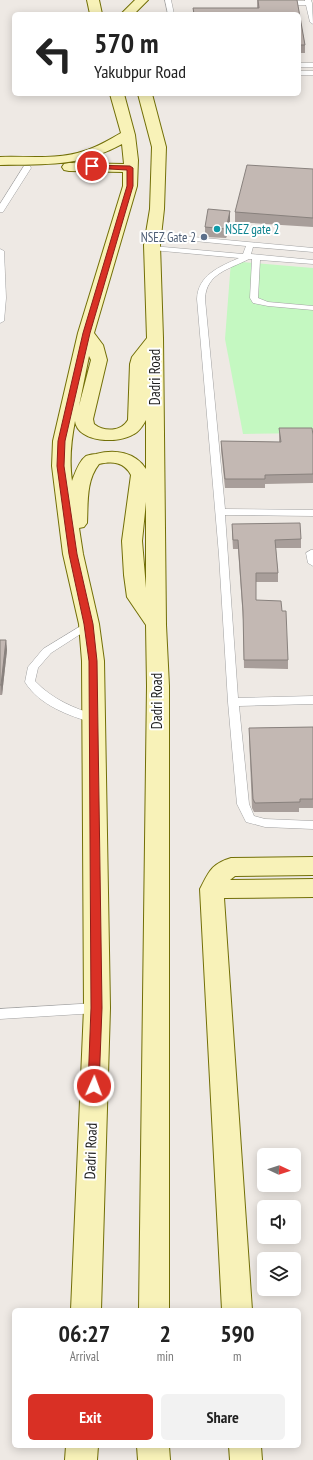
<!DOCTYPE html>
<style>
body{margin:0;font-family:"PT Sans Narrow",sans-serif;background:#f2f2f2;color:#222;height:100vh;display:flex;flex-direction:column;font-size:15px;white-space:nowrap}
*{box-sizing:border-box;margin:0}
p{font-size:13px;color:#767676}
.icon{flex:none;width:22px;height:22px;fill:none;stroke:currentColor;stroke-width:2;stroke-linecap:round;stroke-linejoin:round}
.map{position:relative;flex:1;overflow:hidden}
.sheet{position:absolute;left:12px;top:1308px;width:289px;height:140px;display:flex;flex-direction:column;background:#fff;border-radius:6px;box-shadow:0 2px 10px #0003}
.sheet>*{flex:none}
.banner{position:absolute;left:12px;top:12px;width:289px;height:84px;border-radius:6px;box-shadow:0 2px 10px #0003;background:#fff;color:#222;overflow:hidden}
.needle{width:26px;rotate:94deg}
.buttons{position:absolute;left:257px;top:1148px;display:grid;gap:8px}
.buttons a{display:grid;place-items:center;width:44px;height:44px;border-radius:6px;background:#fff;box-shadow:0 2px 10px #0003;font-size:20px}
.pin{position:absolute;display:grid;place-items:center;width:34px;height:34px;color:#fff;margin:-17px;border:2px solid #fff;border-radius:50%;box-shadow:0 1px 4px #0007}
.me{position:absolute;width:44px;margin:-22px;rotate:2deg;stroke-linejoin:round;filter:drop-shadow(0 0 3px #0008)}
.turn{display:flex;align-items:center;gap:14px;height:84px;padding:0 16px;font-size:18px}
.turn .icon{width:52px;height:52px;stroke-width:2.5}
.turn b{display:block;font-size:28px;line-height:34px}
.eta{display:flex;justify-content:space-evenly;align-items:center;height:68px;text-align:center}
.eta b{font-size:24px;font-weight:600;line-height:28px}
.cta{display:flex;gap:8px;margin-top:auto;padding:8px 16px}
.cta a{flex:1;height:46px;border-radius:6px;background:#d93025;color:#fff;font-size:16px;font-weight:600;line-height:46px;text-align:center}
.cta a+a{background:#f2f2f2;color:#222}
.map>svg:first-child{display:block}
.park{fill:#c4f8c1}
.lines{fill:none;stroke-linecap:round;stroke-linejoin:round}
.lane-casing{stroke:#a1a1a1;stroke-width:1}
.secondary-casing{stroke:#726f07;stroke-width:2}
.lane{fill:#fff;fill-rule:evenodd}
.secondary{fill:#f8f2b8;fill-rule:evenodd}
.wall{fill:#a89e9a}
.shaded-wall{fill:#88817d}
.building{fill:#c3b8b3;stroke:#88817d}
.route{fill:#d93025;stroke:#8d1f18}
.culture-dot{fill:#0f9aa8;stroke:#fff;stroke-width:1.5}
.service-dot{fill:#5c6f8a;stroke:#fff;stroke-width:1.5}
.labels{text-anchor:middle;stroke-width:4;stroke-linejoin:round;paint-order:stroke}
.far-culture-label{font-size:13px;fill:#0d838f;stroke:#fff;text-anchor:start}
.far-service-label{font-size:13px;fill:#4e5e75;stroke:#fff;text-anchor:end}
.street-label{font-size:15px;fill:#1d1d1d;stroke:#fff}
</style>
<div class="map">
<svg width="313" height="1460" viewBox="0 0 313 1460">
<rect width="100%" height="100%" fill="#eee9e4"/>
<polygon class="park" points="231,261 313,268 313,433 243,434 225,339"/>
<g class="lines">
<defs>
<g id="lane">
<polygon points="165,0 171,0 174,14 168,14"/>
<polygon points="305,0 311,0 312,3 313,24 310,22 306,5 283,5 280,3 283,1 305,1"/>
<rect x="299" y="63" width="14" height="4"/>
<rect x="299" y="71" width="14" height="4"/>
<polygon points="24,166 30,166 31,168 3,212 0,212 0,204"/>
<path d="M150,233L313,248V252L253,247L251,254L313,260V264L260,260L258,298L268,302L313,306V310L268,306L253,303L250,298L252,259H249C230,269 206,273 205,299L225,509L313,510V516L225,515L238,698L313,696V704L239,706L249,804L254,816L265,819L313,821V829L265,827L246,822L237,804L228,702L219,555L197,299C198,275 219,267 239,258L152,250L148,248L152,246L243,254L246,246L153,237L149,235Z"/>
<polygon points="0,249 4,251 6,298 4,321 0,323"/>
<polygon points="311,550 313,550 313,566 308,563 306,553"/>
<path d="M89,621L93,622L94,624L93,626L51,653L38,668L35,681C53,700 74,708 98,716L99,719L98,722L94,723C69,716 39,705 25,682L28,667L43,649Z"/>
<polygon points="97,1003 102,1004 103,1008 102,1012 97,1013 0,1019 0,1009"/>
</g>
<g id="secondary">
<polygon points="87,0 99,0 102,14 90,14"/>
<polygon points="135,0 148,0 134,14 121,14"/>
<path d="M110,94H124L135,135L138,160L137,186L94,333L103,345L107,360L93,419L94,424C104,432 121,432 128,420L130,364L132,357L147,338L144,245L150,209L152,147L138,94H152L166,147L164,209L160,245L163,338L166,625L169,686V1310H139L147,686L146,625L127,597L124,575L122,541L131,475C124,462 113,461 99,464C86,480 88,503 87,523L84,527L79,528L83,554L99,624L104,661L110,1008L101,1310H71L84,1008L82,661L79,624L63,554L52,466L53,441L78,333L123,186V172L69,171L64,170L62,167L64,164L69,163L124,164L122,144C80,167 46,164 0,165V157C27,156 58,160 84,151C97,147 109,140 121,133ZM89,356L91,360L79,406ZM146,364V469C135,452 115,449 96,454C93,454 89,455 86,456C79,461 75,473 72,481C69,460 71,441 75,421C78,443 119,444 134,434C140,431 143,425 146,420ZM146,502V588L142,541Z"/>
<path d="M313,857V875L235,876L230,880L313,879V897L224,898L252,1310H222L200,889C209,872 211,864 231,858Z"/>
<polygon points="66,1446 98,1446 97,1460 65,1460"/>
<polygon points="137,1446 169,1446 170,1460 138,1460"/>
<polygon points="229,1446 261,1446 262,1460 230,1460"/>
</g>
</defs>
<use href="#lane" class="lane-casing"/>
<use href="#secondary" class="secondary-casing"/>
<use href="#lane" class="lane"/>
<use href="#secondary" class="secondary"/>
</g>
<g class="wall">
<polygon points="257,0 297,0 305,45 305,53 299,53 299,14 193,14 193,8 257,8"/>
<polygon points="313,169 313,227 235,222 235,212"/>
<polygon points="230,211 230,221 226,238 205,237 205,227"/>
<polygon points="279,428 313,435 313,483 265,484 265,488 225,488 221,450 221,441 279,442"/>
<polygon points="232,524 301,539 301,548 276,548 278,573 278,582 256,582 256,600 288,660 288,669 244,668 243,620 238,549 233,549 232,533"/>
<polygon points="0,640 6,640 7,650 2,695 0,695"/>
<polygon points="313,727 313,808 299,808 299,812 254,812 252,808 249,737 249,728"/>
</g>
<g class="shaded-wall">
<polygon points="230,211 230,221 226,238 226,229"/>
<polygon points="6,640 7,650 2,695 1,685"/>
</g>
<g class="building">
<polygon points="258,0 297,0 305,45 299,45 299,14 194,14 193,8 259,8"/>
<polygon points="247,165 313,169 313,218 235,212"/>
<polygon points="208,209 230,211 226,229 205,227"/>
<polygon points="279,428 312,428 313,435 313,474 265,475 265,479 225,479 221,441 281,442"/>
<polygon points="300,523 301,539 275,540 278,573 256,573 256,600 281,601 282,611 286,611 288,660 244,660 243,611 238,540 233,540 232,524"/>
<polygon points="0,640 6,640 1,685 0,685"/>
<polygon points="313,727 313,799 300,799 300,802 255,803 253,799 249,728"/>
</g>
<polygon class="route" points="90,165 130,166 133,168 133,186 90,333 65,441 64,466 77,554 93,624 97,661 102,1008 99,1086 98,1090 94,1091 90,1090 88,1086 91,1008 89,661 84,624 69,554 57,466 58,441 83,333 127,186 127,170 92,168 89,166"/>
<circle class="culture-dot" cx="217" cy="229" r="4"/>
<circle class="service-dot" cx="204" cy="237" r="4"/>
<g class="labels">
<g class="far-culture-label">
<text x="225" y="234">NSEZ gate 2</text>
</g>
<g class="far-service-label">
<text x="196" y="242">NSEZ Gate 2</text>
</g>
<g class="street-label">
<text transform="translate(155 377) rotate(-90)" y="5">Dadri Road</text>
<text transform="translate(157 701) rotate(-90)" y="5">Dadri Road</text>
<text transform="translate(91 1151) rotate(-88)" y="5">Dadri Road</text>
</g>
</g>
</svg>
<div class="buttons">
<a><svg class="needle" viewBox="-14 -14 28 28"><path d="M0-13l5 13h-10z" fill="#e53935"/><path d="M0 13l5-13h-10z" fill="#767676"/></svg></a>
<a><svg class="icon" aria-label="sound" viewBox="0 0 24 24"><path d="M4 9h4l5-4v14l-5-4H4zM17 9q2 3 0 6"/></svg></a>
<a><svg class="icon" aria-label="layers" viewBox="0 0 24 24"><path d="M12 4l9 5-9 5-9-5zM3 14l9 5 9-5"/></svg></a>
</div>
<div class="pin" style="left:92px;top:166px;background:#d93025"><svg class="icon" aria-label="arrive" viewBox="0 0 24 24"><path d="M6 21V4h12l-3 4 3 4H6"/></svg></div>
<svg class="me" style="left:94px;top:1086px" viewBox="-20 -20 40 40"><circle r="17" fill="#d93025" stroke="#fff" stroke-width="3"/><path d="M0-11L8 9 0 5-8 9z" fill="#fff"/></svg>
<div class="banner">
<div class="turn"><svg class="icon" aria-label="left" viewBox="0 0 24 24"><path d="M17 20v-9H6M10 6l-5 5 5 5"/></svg><div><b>570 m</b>Yakubpur Road</div></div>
</div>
<section class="sheet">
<div class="eta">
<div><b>06:27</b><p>Arrival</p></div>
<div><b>2</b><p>min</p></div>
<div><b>590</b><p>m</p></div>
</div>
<div class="cta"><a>Exit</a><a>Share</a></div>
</section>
</div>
